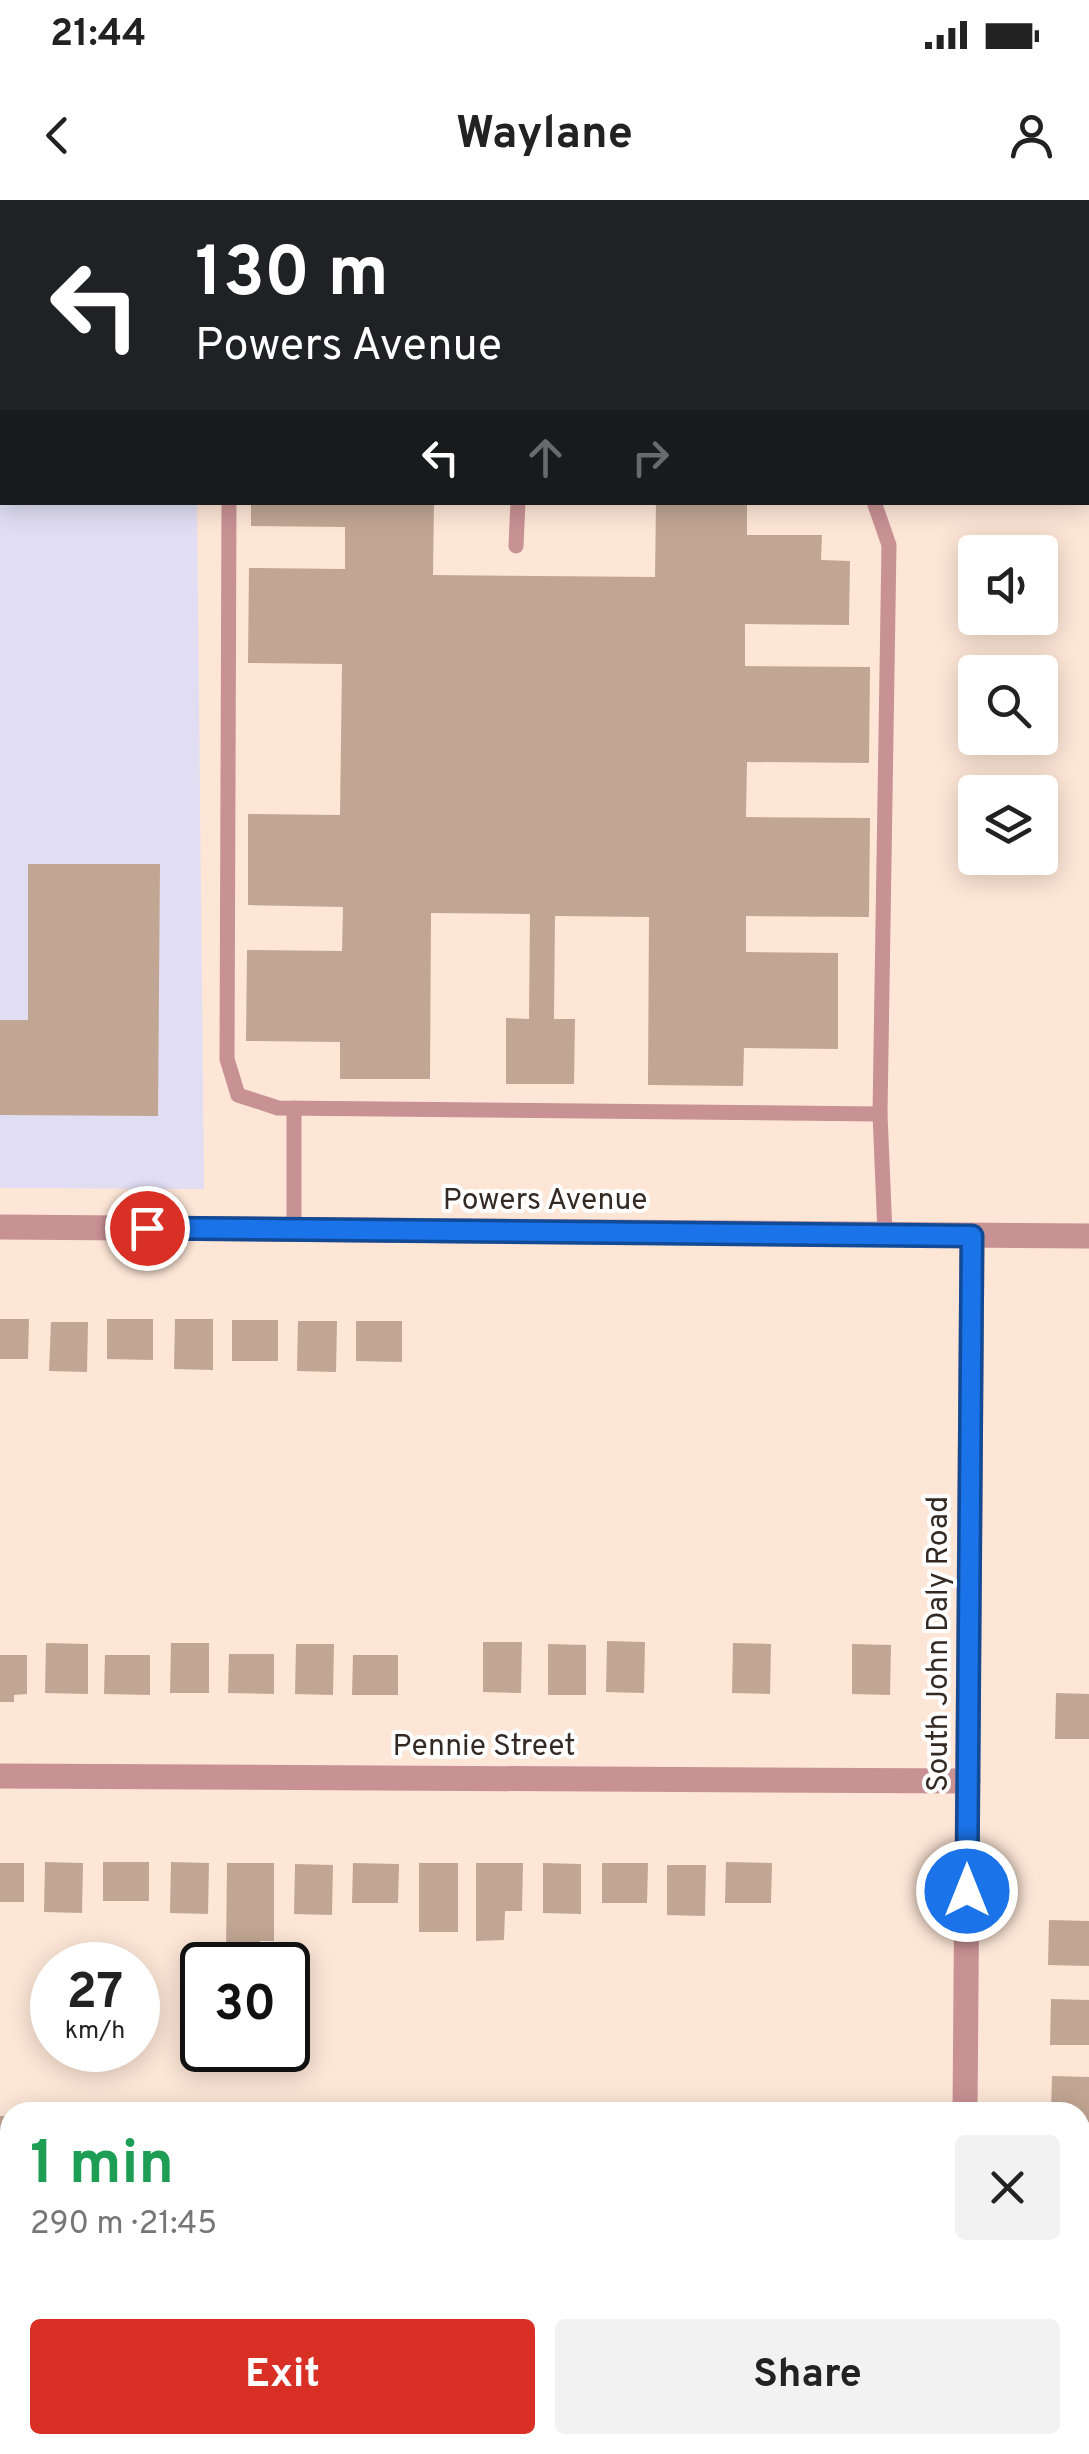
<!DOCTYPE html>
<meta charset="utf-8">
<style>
body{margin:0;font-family:Overpass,sans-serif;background:#f2f2f2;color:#222;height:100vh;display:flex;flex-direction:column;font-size:38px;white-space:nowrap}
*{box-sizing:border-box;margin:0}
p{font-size:32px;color:#767676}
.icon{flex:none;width:55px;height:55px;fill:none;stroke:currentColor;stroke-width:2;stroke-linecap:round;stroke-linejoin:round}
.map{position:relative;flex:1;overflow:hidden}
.side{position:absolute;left:0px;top:1902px;width:1090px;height:352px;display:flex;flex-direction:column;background:#fff;border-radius:30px 30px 0 0;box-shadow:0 5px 25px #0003}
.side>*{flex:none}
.guide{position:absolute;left:0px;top:0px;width:1090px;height:305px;box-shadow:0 5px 25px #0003;background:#202124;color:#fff;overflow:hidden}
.tools{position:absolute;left:958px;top:335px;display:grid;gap:20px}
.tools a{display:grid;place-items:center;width:100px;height:100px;border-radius:10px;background:#fff;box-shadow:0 5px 25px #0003;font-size:50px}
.speed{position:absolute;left:30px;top:1742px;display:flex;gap:20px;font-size:50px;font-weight:700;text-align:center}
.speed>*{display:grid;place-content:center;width:130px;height:130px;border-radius:50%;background:#fff;box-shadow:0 5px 25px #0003;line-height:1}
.speed small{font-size:25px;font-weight:400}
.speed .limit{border:5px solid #111;border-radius:15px;background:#fff;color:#111}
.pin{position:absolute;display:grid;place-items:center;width:85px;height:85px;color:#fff;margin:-42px;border:5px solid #fff;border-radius:50%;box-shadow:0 2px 10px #0007}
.me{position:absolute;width:110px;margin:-55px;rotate:0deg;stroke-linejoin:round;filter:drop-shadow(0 0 8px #0008)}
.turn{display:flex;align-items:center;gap:35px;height:210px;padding:0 30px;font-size:45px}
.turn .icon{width:130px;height:130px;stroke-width:2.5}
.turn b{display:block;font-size:70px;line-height:85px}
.lanes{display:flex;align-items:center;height:95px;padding:0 30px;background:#0003;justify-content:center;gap:50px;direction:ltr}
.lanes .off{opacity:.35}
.round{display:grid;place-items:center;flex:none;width:105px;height:105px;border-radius:10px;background:#f2f2f2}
.overview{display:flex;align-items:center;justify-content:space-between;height:170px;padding:0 30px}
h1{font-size:60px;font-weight:700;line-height:75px;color:#1e9e55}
.primary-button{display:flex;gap:20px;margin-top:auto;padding:20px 30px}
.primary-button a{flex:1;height:115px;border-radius:10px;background:#d93025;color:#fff;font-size:40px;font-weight:700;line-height:115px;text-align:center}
.primary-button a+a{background:#f2f2f2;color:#222}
.status{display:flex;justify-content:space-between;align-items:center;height:70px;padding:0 50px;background:#fff;direction:ltr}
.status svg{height:28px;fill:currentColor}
header{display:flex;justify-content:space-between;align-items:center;height:130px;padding:0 30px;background:#fff;font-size:45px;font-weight:700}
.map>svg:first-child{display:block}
.industrial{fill:#e1def4}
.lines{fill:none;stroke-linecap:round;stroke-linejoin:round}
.stream{stroke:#65a1a1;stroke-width:10}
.building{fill:#c1a693}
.lane{stroke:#c89194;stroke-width:15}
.street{stroke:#c89194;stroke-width:25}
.route-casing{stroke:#114b97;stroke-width:25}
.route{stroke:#1a73e8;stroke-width:18}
.labels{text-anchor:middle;stroke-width:8;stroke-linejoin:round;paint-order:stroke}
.street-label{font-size:30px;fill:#352a23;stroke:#fff}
</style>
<div class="status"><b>21:44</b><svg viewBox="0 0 49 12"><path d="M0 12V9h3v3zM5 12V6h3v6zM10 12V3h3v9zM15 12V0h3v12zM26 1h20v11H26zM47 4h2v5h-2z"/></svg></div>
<header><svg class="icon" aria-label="back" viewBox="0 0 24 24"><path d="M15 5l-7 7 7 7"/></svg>Waylane<svg class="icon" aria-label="person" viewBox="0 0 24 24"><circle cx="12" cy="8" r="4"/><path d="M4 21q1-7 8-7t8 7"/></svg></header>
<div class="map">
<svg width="1089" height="2254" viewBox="0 0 1089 2254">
<rect width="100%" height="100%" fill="#fde6d6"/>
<polygon class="industrial" points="0,0 37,0 2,2 2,302 197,303 204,989 0,988"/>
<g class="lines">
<g class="stream">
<polyline points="680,0 683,2"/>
<polyline points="1088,200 1089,200"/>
</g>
</g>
<g class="building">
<polygon points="251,302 434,302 433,375 655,377 656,302 747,302 747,335 822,335 821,360 850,361 849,425 745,424 745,466 870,467 869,563 747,562 746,617 870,618 869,717 746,716 746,752 838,753 838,849 744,848 743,886 648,885 649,717 555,716 554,819 575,819 574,884 506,884 506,818 529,819 530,714 431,713 430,879 340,879 340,842 246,841 247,750 342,751 343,707 248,705 248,614 340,615 342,464 248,463 249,368 345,369 345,327 251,326"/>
<polygon points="28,664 160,664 158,916 0,915 0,820 28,820"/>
<polygon points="0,1119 29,1119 28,1159 0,1159"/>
<polygon points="107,1119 153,1119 153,1160 107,1159"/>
<polygon points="175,1119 213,1119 213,1170 174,1169"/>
<rect x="232" y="1120" width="46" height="41"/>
<polygon points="298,1121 337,1121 336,1172 297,1171"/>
<polygon points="356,1121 402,1121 402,1162 356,1161"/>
<polygon points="51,1122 88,1122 87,1172 49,1171"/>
<polygon points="607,1441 645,1442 644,1493 606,1492"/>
<polygon points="483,1442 522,1442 521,1493 483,1492"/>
<polygon points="46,1443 88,1444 88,1494 45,1493"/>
<polygon points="171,1443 209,1443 209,1493 170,1493"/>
<polygon points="733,1443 771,1444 770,1494 732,1493"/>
<polygon points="296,1444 334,1444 333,1495 295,1494"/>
<polygon points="548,1444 586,1445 586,1495 548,1495"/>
<polygon points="852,1444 891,1445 890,1495 852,1494"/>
<polygon points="229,1454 274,1454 274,1494 228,1493"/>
<polygon points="0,1455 27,1455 27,1494 14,1495 14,1502 0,1502"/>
<polygon points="105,1455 150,1455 150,1495 104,1494"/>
<polygon points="353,1455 398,1455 398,1495 352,1495"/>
<polygon points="1056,1493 1089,1494 1089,1539 1055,1539"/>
<polygon points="45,1662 83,1663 82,1713 44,1712"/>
<rect x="103" y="1662" width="46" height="39"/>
<polygon points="171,1662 209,1663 208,1714 170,1713"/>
<polygon points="726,1662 772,1663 771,1703 725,1703"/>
<rect x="0" y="1663" width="24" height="39"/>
<polygon points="227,1663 274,1663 274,1741 260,1741 260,1756 226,1756"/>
<polygon points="353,1663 399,1664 398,1703 352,1703"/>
<rect x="419" y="1663" width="39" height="69"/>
<polygon points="476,1663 523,1663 522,1711 505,1711 504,1740 476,1741"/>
<polygon points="543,1663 581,1664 581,1714 543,1713"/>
<polygon points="602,1663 648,1663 647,1703 602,1703"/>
<polygon points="295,1664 333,1665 332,1715 294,1714"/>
<polygon points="667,1665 706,1665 705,1716 667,1715"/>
<polygon points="1049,1720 1089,1721 1089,1766 1048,1765"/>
<polygon points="1051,1799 1089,1800 1089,1845 1050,1845"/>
<polygon points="1052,1876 1089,1877 1089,1922 1080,1922 1080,1912 1051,1912"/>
<rect x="0" y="1916" width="10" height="39"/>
<rect x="0" y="2129" width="10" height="50"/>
</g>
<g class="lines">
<g class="lane">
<polyline points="229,302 227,859 238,895 278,908 880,914"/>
<polyline points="874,302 889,345 880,914 885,1034"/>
<polyline points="516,346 518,302"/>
<polyline points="294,1030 294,908"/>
</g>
<g class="street">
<polyline points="0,1027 1089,1036"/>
<polyline points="0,1576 968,1581"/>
<polyline points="965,1912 972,1036"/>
<polyline points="0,2042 10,2042"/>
<polyline points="963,2254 963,2245"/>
</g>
</g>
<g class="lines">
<defs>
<polyline id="route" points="147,1028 972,1036 967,1691"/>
</defs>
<use href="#route" class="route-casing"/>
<use href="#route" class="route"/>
</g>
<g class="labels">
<g class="street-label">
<text x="545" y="1009">Powers Avenue</text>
<text transform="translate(937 1444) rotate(-90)" y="10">South John Daly Road</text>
<text x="484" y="1555">Pennie Street</text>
</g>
</g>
</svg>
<div class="tools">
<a><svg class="icon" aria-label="sound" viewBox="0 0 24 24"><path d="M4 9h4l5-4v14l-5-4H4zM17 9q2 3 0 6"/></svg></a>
<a><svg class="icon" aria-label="search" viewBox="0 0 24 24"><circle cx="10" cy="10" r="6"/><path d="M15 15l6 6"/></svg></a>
<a><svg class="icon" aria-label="layers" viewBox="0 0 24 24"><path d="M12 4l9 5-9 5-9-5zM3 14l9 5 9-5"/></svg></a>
</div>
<div class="speed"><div>27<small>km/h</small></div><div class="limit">30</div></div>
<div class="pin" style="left:147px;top:1028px;background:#d93025"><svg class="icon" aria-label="arrive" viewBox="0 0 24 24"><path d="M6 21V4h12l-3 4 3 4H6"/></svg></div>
<svg class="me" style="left:967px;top:1691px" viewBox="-20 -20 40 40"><circle r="17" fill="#1a73e8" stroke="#fff" stroke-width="3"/><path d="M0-11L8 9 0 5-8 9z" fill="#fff"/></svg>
<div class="guide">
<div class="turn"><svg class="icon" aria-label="left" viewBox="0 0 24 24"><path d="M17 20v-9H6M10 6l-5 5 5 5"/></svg><div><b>130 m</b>Powers Avenue</div></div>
<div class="lanes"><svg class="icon" aria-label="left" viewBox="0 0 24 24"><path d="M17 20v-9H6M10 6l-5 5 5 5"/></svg><svg class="icon off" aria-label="ahead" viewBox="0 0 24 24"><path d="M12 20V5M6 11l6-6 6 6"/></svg><svg class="icon off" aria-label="right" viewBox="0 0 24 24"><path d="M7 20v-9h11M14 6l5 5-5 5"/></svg></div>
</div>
<section class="side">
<div class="overview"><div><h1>1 min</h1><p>290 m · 21:45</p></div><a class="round"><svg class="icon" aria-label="close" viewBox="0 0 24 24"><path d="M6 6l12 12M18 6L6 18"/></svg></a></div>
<div class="primary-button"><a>Exit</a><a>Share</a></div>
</section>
</div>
